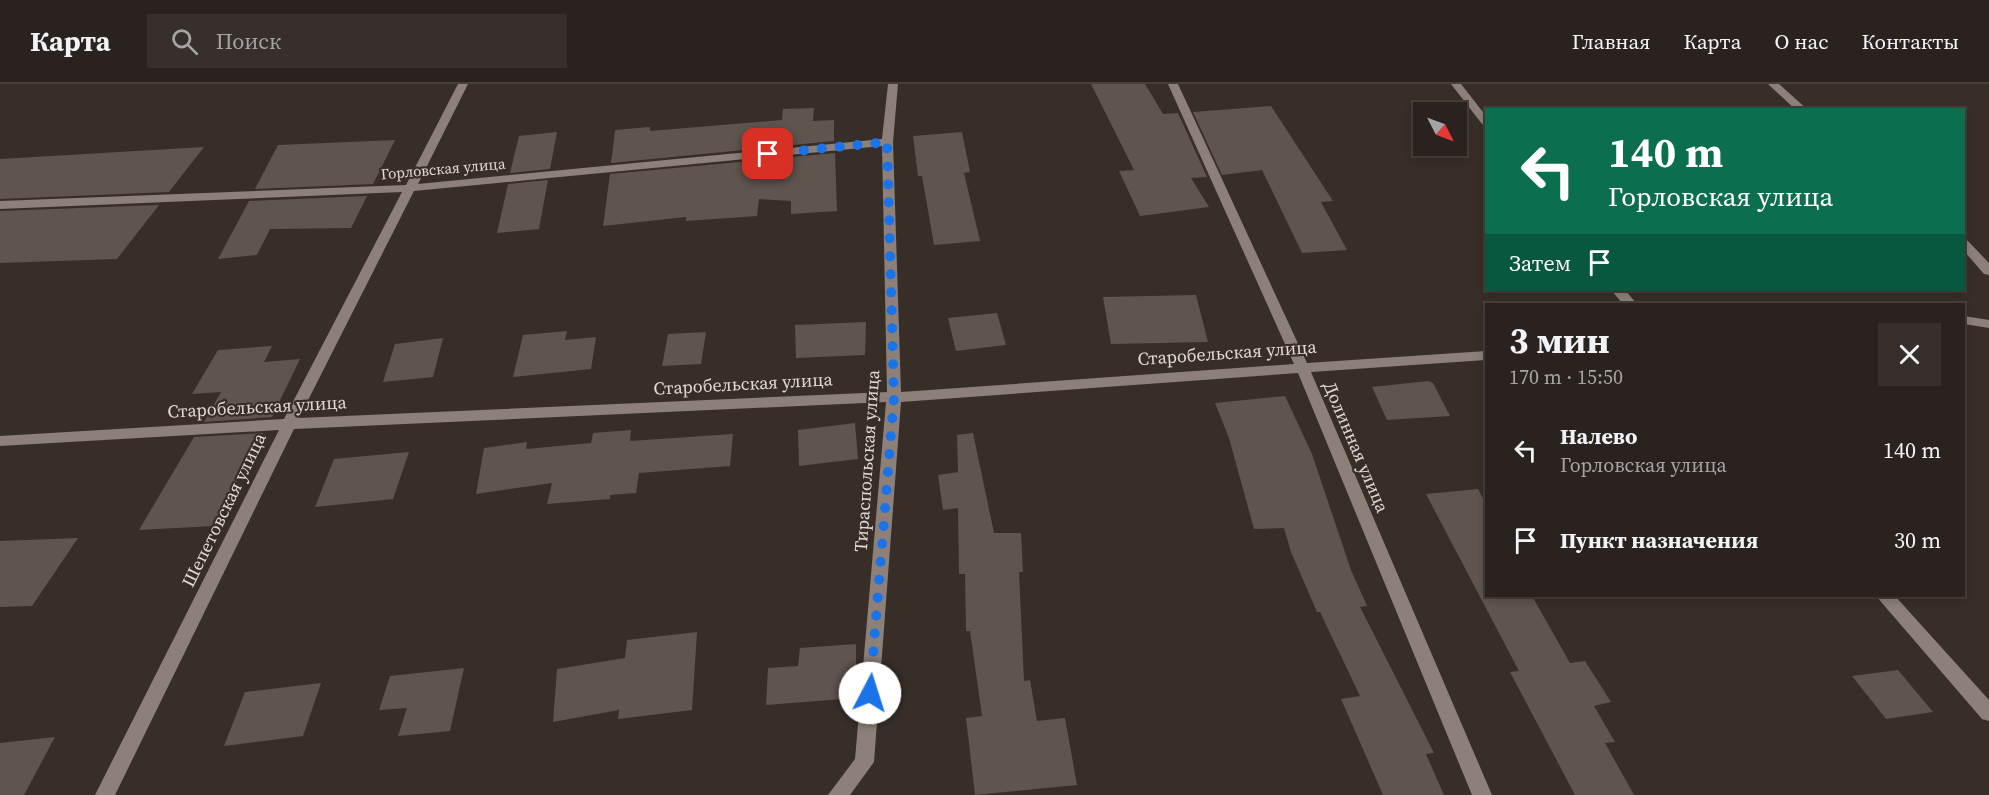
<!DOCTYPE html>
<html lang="ru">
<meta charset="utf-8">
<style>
body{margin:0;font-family:"Source Serif 4",serif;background:#362f2b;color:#f1f3f6;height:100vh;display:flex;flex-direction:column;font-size:22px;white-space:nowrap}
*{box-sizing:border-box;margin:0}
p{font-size:20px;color:#a5a4a4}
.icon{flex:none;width:33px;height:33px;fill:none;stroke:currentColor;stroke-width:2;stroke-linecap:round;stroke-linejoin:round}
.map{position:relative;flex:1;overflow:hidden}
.details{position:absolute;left:1485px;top:219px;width:480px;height:294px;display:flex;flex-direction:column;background:#2a221e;border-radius:0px;box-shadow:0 3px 9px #0003,0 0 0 2px #463f3c}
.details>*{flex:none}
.hud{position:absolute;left:1485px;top:24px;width:480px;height:183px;border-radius:0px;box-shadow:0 3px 9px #0003,0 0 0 2px #463f3c;background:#0b6e4f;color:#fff;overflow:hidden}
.needle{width:39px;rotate:132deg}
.controls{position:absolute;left:1413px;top:18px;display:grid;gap:12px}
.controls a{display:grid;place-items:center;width:54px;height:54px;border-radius:0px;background:#2a221e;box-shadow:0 3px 9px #0003,0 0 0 2px #463f3c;font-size:30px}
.pin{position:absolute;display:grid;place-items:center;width:51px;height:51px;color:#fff;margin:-26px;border-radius:12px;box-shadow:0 3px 9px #0006}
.me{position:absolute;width:66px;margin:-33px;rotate:5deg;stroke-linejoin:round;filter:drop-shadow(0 0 4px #0008)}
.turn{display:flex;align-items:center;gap:21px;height:126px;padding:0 24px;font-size:27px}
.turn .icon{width:78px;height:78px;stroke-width:2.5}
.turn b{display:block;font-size:42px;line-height:51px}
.then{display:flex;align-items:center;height:57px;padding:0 24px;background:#0003;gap:12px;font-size:22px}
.round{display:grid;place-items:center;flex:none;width:63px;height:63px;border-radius:0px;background:#362f2b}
.headline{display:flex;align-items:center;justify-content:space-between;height:102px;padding:0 24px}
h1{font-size:36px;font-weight:700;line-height:45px}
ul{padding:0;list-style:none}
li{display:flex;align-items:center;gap:18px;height:90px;padding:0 24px}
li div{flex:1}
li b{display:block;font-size:22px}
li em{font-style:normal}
header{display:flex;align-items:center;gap:36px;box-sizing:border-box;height:84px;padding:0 30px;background:#2a221e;border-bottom:2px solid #463f3c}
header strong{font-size:28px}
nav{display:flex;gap:33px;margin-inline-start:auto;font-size:21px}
.search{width:420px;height:54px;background:#362f2b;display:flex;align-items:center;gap:15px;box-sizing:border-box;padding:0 21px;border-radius:0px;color:#a5a4a4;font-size:22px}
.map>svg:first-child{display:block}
.building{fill:#5f544e}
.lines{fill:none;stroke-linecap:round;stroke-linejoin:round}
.minor{fill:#8c8079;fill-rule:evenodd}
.route{stroke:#1a73e8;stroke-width:10;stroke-dasharray:0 18}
.labels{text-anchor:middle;stroke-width:4.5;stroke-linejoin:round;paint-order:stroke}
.far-street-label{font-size:15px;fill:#e0d9d5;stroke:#382e28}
.street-label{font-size:18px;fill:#e0d9d5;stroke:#382e28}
</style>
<header>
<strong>Карта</strong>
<div class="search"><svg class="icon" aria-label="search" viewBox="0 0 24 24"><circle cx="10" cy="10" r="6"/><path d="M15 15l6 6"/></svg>Поиск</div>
<nav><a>Главная</a><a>Карта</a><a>О нас</a><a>Контакты</a></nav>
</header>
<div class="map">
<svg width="1989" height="711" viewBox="0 0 1989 711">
<rect width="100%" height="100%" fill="#382e28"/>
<g class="building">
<polygon points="1091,0 1145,0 1163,30 1178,29 1207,93 1191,94 1209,123 1140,132 1119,87 1134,86"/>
<polygon points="1271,22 1333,117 1321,118 1347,166 1302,169 1262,86 1222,91 1193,28"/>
<polygon points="814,24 813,37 834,36 834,57 611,79 615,46 650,43 650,47 782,36 783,25"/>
<polygon points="557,48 550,85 510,89 519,52"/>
<polygon points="962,48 970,88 964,89 980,157 934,161 922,92 918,92 913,52"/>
<polygon points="395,56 373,100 255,105 278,61"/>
<polygon points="204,63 169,108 0,115 0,75"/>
<polygon points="835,69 837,127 791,130 791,117 759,115 757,132 686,137 686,133 603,142 610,90"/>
<polygon points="548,96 539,145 497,149 508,100"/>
<polygon points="367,112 351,144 270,145 257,171 218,175 249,117"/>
<polygon points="159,121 117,175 0,179 0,127"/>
<polygon points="1196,211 1208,258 1111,260 1103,213"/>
<polygon points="997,229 1006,261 956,267 948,234"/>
<polygon points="866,238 865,271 796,274 795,241"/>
<polygon points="567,247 565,256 596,253 591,285 513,293 523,251"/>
<polygon points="706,248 701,280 662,282 668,250"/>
<polygon points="443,254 433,293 383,298 395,260"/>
<polygon points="272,262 264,278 300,275 272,333 204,338 221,308 192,310 218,266"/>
<polygon points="1428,297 1433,299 1450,332 1387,336 1372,303"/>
<polygon points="1285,312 1312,370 1351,486 1367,522 1360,523 1434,669 1426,670 1444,711 1383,711 1341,615 1360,612 1320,528 1317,528 1291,468 1284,444 1254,445 1229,354 1215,319"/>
<polygon points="855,339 858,375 799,382 798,346"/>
<polygon points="631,346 630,357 733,350 730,382 639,389 636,409 610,411 610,415 547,420 552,399 476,410 484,364 527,358 526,365 591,359 593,349"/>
<polygon points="263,349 214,442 139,446 194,353"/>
<polygon points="973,349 994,449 1021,449 1023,488 1019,488 1024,597 1030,596 1037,637 1065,634 1077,701 975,711 966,634 982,632 970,547 966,547 965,490 959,490 958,424 943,426 938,391 958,388 957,351"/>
<polygon points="409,368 393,415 315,423 334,375"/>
<polygon points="1478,405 1486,420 1486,512 1532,512 1570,579 1585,577 1611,618 1594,622 1615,658 1605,659 1634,711 1575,711 1510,588 1519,587 1426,410"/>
<polygon points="78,454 32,522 0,523 0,457"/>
<polygon points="697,548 692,626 618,635 619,626 553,638 557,585 625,574 627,556"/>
<polygon points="856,560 856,614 766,621 768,584 798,582 800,564"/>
<polygon points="464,584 450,647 398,652 407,624 379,626 390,592"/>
<polygon points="1898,586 1933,628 1886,635 1852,592"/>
<polygon points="321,599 303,652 224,662 245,608"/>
<polygon points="55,653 24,711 0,711 0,659"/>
</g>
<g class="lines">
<g class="minor">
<path d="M458,0H468L418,100L882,55L888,0H898L893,58L901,308L1294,280L1168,0H1178L1307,279L1486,267V276L1311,288L1492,711H1472L1298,289L901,318L874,678L850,711H828L855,675L886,318L294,345L115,711H95L279,346L0,362V352L284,335L402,108L0,125V117L406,101ZM882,62L887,308L299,334L414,107Z"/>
<polygon points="1451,0 1461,0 1486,32 1486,41 1482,40"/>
<polygon points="1768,0 1779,0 1808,26 1796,26"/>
<polygon points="1964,156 1968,157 1989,179 1989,191 1984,190 1964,167"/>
<polygon points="1611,206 1625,206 1637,220 1623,220"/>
<polygon points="1964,232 1989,236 1989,244 1964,240"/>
<polygon points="1876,512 1895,512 1989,616 1989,637 1982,635"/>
</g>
</g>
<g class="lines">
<polyline class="route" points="768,70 887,58 894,313 870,609"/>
</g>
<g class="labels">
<g class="far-street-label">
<text transform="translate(443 85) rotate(-5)" y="5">Горловская улица</text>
</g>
<g class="street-label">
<text transform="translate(1227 269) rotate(-4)" y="6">Старобельская улица</text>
<text transform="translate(743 300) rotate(-3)" y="6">Старобельская улица</text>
<text transform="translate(257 323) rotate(-3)" y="6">Старобельская улица</text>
<text transform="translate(1356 363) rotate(67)" y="6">Долинная улица</text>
<text transform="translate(867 377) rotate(-86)" y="6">Тираспольская улица</text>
<text transform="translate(224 426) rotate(-64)" y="6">Шепетовская улица</text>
</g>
</g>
</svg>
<div class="controls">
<a><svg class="needle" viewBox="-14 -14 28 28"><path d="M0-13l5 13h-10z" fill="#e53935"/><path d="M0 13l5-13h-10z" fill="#a5a4a4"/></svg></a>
</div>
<div class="pin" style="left:768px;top:70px;background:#d93025"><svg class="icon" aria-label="arrive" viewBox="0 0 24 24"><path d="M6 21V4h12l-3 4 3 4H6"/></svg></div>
<svg class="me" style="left:870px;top:609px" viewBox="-20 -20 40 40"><circle r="19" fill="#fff"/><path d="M0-13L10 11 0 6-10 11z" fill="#1a73e8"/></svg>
<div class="hud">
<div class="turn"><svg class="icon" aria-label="left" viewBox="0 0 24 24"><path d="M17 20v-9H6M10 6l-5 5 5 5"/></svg><div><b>140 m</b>Горловская улица</div></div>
<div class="then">Затем<svg class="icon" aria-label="arrive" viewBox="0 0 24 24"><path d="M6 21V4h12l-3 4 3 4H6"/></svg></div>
</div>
<section class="details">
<div class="headline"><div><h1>3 мин</h1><p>170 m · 15:50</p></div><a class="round"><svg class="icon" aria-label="close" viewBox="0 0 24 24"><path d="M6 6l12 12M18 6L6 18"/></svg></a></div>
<ul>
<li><svg class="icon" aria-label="left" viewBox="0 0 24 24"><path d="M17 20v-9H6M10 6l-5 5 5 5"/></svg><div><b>Налево</b><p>Горловская улица</p></div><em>140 m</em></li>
<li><svg class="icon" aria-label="arrive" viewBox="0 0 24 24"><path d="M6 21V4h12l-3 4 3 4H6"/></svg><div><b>Пункт назначения</b></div><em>30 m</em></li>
</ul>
</section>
</div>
